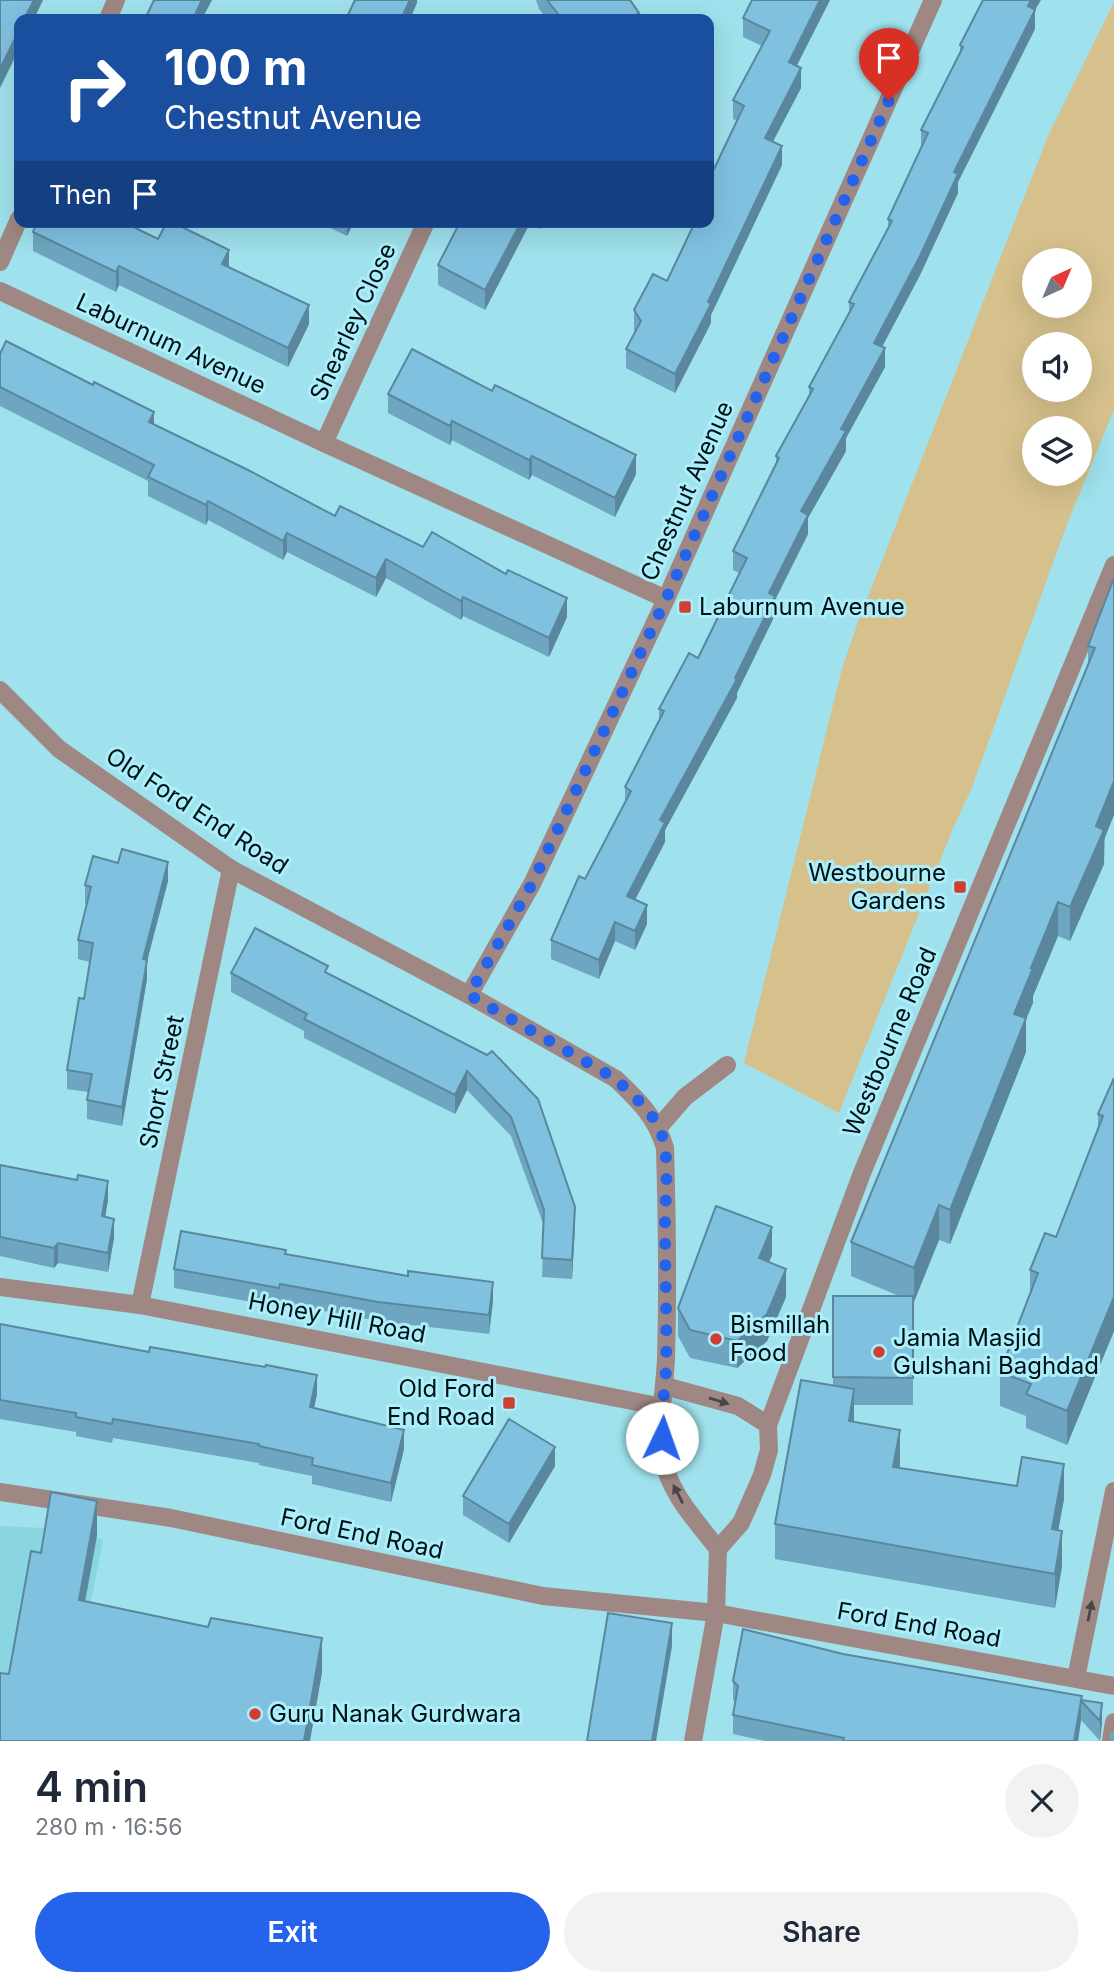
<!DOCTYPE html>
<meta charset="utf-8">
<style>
body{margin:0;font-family:Inter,sans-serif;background:#f2f2f3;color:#1f2937;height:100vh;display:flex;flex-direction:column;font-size:26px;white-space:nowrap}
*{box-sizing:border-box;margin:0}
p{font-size:23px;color:#747a83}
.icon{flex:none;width:38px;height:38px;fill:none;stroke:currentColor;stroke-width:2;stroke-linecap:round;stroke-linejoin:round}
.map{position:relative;height:1741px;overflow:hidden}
.side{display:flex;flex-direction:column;background:#fff;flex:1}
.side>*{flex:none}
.hud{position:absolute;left:14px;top:14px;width:700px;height:214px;border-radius:14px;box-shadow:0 7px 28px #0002;background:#1a4fa0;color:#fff;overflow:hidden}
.needle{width:46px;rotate:44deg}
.tools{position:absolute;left:1022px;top:248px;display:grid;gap:14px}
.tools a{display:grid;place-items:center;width:70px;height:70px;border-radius:50%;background:#fff;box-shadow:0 7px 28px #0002;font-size:35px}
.pin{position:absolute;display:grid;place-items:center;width:60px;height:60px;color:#fff;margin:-72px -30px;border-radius:50% 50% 50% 0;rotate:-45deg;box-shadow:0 0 7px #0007}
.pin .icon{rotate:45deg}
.me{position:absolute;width:77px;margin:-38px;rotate:3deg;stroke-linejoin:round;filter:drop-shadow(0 0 5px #0008)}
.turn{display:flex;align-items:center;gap:24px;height:147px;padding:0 35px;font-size:32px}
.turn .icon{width:91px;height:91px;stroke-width:2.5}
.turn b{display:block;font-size:49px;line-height:60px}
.then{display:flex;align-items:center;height:66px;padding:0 35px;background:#0003;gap:14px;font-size:26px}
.round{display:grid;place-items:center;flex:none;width:74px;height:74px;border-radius:37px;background:#f2f2f3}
.summary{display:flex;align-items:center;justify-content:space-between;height:119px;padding:0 35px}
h1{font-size:42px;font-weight:600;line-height:52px}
.primary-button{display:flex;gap:14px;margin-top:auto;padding:14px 35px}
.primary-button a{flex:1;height:80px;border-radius:42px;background:#2563eb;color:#fff;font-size:28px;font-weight:600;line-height:80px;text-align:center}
.primary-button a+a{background:#f2f2f3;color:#1f2937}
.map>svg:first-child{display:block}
.built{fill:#89d5e2}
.green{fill:#d6c18c;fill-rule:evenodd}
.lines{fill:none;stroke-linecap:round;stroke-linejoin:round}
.minor{stroke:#9f8783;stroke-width:18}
.wall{fill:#6ea6c1}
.shaded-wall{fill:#5a879d}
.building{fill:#80c1e0;stroke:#5a879d;stroke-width:2}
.oneway{fill:#484646}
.route{stroke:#2563eb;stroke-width:12;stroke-dasharray:0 21.6}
.poi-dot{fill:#cd4031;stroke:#aceefa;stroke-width:2.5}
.labels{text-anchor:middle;stroke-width:6;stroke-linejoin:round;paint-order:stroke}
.street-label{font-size:24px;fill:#001115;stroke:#aceefa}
.poi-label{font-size:24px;fill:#001115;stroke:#aceefa;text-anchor:start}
</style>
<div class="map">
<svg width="1114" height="1741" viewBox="0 0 1114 1741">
<rect width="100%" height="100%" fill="#9fe1ec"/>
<polygon class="built" points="0,1526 63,1529 103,1540 64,1741 0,1741"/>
<path class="green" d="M1114,2V410L1067,524L971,790L954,826L839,1113L744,1063L842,669L858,622L1048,136ZM1034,261H1080V306H1034ZM1034,345H1080V390H1034ZM1034,429H1080V474H1034Z"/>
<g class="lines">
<g class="minor">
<polyline points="108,19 116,0"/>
<polyline points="0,262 19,219"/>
<polyline points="0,291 324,443 666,599"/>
<polyline points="324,443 426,222"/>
<path d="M0,690L59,749L231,869L469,995L616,1079C639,1101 656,1117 665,1148C667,1217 668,1287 666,1357C665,1391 657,1424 663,1458C669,1493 697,1522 718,1549"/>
<polyline points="469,995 532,884 666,599 933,0"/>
<polyline points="659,1127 685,1097 727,1065"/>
<polyline points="0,1287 140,1305 663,1407"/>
<polyline points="140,1305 231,869"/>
<polyline points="665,1386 738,1406 768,1425"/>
<polyline points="0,1492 171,1518 543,1596 716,1613 693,1741"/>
<polyline points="718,1549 741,1523 762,1475 769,1450 768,1425 862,1173 1114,565"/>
<polyline points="718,1549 716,1613 1114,1686"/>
<polyline points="1076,1678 1114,1491"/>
<polyline points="1111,1741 1114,1722"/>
</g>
</g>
<g class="wall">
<polygon points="536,0 630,0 639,19 547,19 539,9"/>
<polygon points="752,0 830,0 796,66 801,88 772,142 782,165 711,315 711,323 675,393 626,368 626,349 635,332 634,330 634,310 667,281 709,222 714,169 737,121 733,119 733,100 762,46 743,37 743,18"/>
<polygon points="1035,10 1035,29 958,182 958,193 920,275 882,347 885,367 846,438 846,451 808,518 808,534 775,600 775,615 737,693 737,698 665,830 665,842 635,900 647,924 635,950 615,941 599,979 551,959 551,940 585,879 625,803 625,787 659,721 659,709 698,658 739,573 733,570 733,551 776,465 776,456 809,396 809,387 849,313 849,302 888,228 888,219 921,148 921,130 960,53 960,45"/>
<polygon points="318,222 354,222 347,236"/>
<polygon points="460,222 545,222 541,229 530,223 485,310 438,285 438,265"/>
<polygon points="33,232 158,239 229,267 309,324 288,367 119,285 116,292 33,251"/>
<polygon points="0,354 93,385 154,424 335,516 567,617 549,657 463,616 461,620 386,578 376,597 287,552 283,560 208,520 206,525 148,496 148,481 0,406"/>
<polygon points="388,394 636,474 615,517 532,475 529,480 452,440 450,445 388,413"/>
<polygon points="1114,578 1104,864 1070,941 1058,936 1033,996 1033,1003 1026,1019 1026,1052 950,1244 939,1240 913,1302 913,1405 854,1405 854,1422 900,1465 899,1468 1064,1499 1058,1530 1062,1566 1055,1608 775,1559 775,1524 833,1385 833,1296 899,1296 851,1276 851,1242 1088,665 1088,646"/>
<polygon points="168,881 147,961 147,979 122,1126 87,1119 87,1100 88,1092 67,1089 67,1070 84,999 90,962 78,959 78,940 87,905 85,904 85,885"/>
<polygon points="231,973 328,973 487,1055 575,1226 572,1279 542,1277 544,1226 511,1136 467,1090 455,1114 304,1038 304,1031 231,992"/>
<polygon points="1114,1078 1114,1331 1067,1445 1026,1428 1026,1416 1000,1406 1000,1372 1030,1294 1030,1270 1056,1237 1098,1127 1098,1114"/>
<polygon points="0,1165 108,1200 105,1217 114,1238 108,1272 58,1263 54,1268 0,1256"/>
<polygon points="286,1254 493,1301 489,1334 378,1321 280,1303 279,1307 174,1288 174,1269"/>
<polygon points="772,1255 769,1262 786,1297 767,1341 737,1368 690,1358 678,1336 678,1308"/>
<polygon points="0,1324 317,1394 314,1408 404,1449 391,1502 312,1484 312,1476 259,1465 259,1463 113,1438 112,1443 76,1436 76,1432 0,1419"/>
<polygon points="555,1466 509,1543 463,1515 463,1496"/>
<polygon points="843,1654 1082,1700 1102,1722 1100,1741 1081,1720 1078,1741 765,1741 733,1734 733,1715 735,1702 733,1700 733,1681"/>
<polygon points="1114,1731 1114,1741 1110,1741 1110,1733"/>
</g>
<g class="shaded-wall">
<polygon points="34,0 43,0 34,19 24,19"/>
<polygon points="202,0 212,0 202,19 193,19"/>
<polygon points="410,0 417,0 417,3 410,19 401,19"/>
<polygon points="820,0 830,0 789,81 789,62"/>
<polygon points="1031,0 1041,0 1035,10 1035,29 958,182 958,193 920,275 874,362 874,343 954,172"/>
<polygon points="639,13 639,19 629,19"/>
<polygon points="19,30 19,49 0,88 0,69"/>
<polygon points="801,68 801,88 765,157 765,138"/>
<polygon points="782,146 782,165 711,315 711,323 675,393 675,374"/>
<polygon points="347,222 354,222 347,236"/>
<polygon points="521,222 530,222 530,223 485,310 485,290"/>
<polygon points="229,250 229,269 222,264"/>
<polygon points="119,266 119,285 116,292 116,272"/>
<polygon points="309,305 309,324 288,367 288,348"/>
<polygon points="885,348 885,367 846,438 846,451 808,518 808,534 775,600 775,615 737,693 737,698 665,830 665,842 627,915 627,896 660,820 769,593 801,511 841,429"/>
<polygon points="154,412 154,431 149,422"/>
<polygon points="452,421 452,440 450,445 450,426"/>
<polygon points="636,455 636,474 615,517 615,498"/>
<polygon points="532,456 532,475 529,480 529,460"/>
<polygon points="208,501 208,520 206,525 206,505"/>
<polygon points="287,533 287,552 283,560 283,541"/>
<polygon points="386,559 386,578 376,597 376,578"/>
<polygon points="463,597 463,616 461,620 461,601"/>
<polygon points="567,598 567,617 549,657 549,638"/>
<polygon points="1114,781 1114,815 1104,840 1104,864 1070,941 1070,907 1096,826"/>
<polygon points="168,862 168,881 147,961 147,979 122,1126 122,1107 143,959"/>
<polygon points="1058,902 1058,936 1033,996 1033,1003 1026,1019 1026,1052 950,1244 950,1210 1014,1014 1031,968"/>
<polygon points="647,905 647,924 635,950 635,931"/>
<polygon points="615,922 615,941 599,979 599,960"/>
<polygon points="467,1071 467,1090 455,1114 455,1095"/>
<polygon points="108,1181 108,1200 102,1235 102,1216"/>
<polygon points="939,1205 939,1240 914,1302 914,1268"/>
<polygon points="575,1207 575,1226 572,1279 572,1260"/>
<polygon points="114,1219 114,1238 108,1272 108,1253"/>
<polygon points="772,1227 772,1255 759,1285 759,1258"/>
<polygon points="58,1243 58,1263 54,1268 54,1248"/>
<polygon points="786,1269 786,1297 767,1341 737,1368 737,1341"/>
<polygon points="493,1282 493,1301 489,1334 489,1315"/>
<polygon points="1114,1297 1114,1331 1067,1445 1067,1411"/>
<polygon points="317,1375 317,1394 310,1426 310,1407"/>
<polygon points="854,1389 854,1424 849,1421"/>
<polygon points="404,1430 404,1449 391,1502 391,1483"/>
<polygon points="900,1430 900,1465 893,1502 893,1467"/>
<polygon points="555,1447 555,1466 509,1543 509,1524"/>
<polygon points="1064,1464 1064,1499 1052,1564 1052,1529"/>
<polygon points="97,1501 97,1536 79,1635 79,1600"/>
<polygon points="1062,1531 1062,1566 1055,1608 1055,1574"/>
<polygon points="672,1623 672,1646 656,1741 652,1741"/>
<polygon points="322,1638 322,1673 310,1741 304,1741"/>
<polygon points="1081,1701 1081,1720 1078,1741 1074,1741"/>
<polygon points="1102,1703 1102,1722 1100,1741 1100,1721"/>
</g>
<g class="building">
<polygon points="0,0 34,0 24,19 19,19 19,30 0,69"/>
<polygon points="154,0 202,0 193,19 145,19"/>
<polygon points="355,0 410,0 401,19 346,19"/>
<polygon points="547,0 630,0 639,13 629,19 562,19"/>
<polygon points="752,0 820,0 789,62 801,68 765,138 782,146 708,302 711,304 675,374 626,349 641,321 634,310 653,274 667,281 695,222 709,222 709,166 714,169 744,106 733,100 770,31 743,18"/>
<polygon points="983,0 1031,0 1028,6 1035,10 954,172 958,174 920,256 874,343 885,348 841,429 846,431 801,511 808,515 769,593 775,596 735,678 737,679 660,820 665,823 627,896 647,905 635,931 615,922 599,960 551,940 579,876 585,879 631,791 625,787 664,711 659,709 689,653 698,658 747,558 733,551 779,458 776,456 813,389 809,387 854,304 849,302 892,221 888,219 928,133 921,130 963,47 960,45"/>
<polygon points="37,222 123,222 158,239 167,222 172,222 229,250 222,264 309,305 288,348 119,266 116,272 33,232"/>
<polygon points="460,222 521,222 485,290 438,265"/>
<polygon points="6,341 93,385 94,382 154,412 149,422 248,470 335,516 340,506 423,547 432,532 506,574 508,570 567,598 549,638 463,597 461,601 386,559 376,578 287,533 283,541 208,501 206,505 148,477 154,465 0,387 0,354"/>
<polygon points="412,349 492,391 495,385 636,455 615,498 532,456 529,460 452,421 450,426 388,394"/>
<polygon points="1114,578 1114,781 1096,826 1104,830 1070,907 1058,902 1031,968 1033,968 1014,1014 1026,1018 950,1210 939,1205 914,1268 851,1242 1095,648 1088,646"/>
<polygon points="122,849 168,862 143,959 147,960 122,1107 87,1100 92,1074 67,1070 79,998 84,999 93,943 78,940 91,887 85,885 93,856 118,863"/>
<polygon points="255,928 328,966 325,972 487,1055 492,1051 538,1099 575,1207 572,1260 542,1258 544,1210 511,1117 467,1071 455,1095 304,1019 307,1014 231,973"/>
<polygon points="1114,1078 1114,1297 1067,1411 1026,1394 1031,1384 1000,1372 1038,1273 1030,1270 1045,1233 1056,1237 1103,1116 1098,1114"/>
<polygon points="0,1165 77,1180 78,1175 108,1181 102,1216 114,1219 108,1253 58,1243 54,1248 0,1237"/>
<polygon points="716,1206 772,1227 759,1258 786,1269 767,1314 737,1341 690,1330 678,1308"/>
<polygon points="181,1231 286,1250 285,1254 408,1276 408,1271 493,1282 489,1315 378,1302 280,1284 279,1288 174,1269"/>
<polygon points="833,1296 913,1296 913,1378 833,1377"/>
<polygon points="0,1324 149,1352 150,1347 265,1367 266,1365 317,1375 310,1407 404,1430 391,1483 312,1465 313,1458 259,1446 259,1444 113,1419 112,1424 76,1417 76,1413 0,1400"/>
<polygon points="801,1380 854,1389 849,1421 900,1430 893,1467 1017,1486 1022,1457 1064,1464 1052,1529 1062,1531 1055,1574 775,1524"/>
<polygon points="509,1419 555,1447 509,1524 463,1496"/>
<polygon points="51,1492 97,1501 79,1600 208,1627 211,1618 322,1638 304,1741 0,1741 0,1673 9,1674 31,1551 41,1553"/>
<polygon points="608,1613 672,1623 652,1741 587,1741"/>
<polygon points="743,1629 843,1654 1082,1696 1081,1700 1102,1703 1100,1721 1081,1701 1074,1741 843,1741 844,1738 733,1715 738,1686 733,1681"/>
</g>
<defs><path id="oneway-solid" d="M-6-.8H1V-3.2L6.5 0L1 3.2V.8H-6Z" transform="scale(1.75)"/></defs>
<g class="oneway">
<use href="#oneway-solid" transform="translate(719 1401) rotate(17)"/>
<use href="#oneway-solid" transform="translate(678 1494) rotate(-117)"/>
<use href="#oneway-solid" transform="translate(1090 1611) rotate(-79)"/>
</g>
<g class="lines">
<path class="route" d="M662,1438C660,1415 665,1393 666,1369C667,1320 665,1272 665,1224C665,1196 671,1153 659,1128C650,1109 631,1094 616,1079L469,995L532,884L666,599L889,100"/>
</g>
<g class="poi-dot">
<rect x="678" y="600" width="14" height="14" rx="3.5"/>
<rect x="953" y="880" width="14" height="14" rx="3.5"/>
<circle cx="716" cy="1339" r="7"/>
<circle cx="879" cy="1352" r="7"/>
<rect x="502" y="1396" width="14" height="14" rx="3.5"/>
<circle cx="255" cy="1714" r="7"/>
</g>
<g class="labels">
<g class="street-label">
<text transform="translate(353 322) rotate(-65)" y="8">Shearley Close</text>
<text transform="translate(171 344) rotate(25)" y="8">Laburnum Avenue</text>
<text transform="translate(687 491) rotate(-66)" y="8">Chestnut Avenue</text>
<text transform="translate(197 811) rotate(33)" y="8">Old Ford End Road</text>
<text transform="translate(890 1042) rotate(-67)" y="8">Westbourne Road</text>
<text transform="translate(162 1082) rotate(-78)" y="8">Short Street</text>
<text transform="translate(337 1318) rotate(11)" y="8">Honey Hill Road</text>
<text transform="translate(362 1534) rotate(12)" y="8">Ford End Road</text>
<text transform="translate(919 1625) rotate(10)" y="8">Ford End Road</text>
</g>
<g class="poi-label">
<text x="699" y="615">Laburnum Avenue</text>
<text x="946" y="881" text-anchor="end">Westbourne<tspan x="946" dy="28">Gardens</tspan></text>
<text x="730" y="1333">Bismillah<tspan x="730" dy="28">Food</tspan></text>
<text x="893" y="1346">Jamia Masjid<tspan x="893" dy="28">Gulshani Baghdad</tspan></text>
<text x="495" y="1397" text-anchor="end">Old Ford<tspan x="495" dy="28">End Road</tspan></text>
<text x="269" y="1722">Guru Nanak Gurdwara</text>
</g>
</g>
</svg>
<div class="tools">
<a><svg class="needle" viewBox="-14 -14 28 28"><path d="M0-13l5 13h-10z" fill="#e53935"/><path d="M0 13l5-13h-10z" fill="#747a83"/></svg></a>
<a><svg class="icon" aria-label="sound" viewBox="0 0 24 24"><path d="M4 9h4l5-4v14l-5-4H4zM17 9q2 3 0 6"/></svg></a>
<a><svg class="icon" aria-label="layers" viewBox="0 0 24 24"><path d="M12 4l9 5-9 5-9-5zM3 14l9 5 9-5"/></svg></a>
</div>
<div class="pin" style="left:889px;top:100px;background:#d93025"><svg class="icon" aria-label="arrive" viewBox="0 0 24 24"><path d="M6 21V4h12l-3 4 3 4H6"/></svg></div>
<svg class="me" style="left:662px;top:1438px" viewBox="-20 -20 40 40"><circle r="19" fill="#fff"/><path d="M0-13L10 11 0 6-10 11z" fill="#2563eb"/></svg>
<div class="hud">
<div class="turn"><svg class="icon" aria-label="right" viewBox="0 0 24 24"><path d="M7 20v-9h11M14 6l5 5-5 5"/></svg><div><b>100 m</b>Chestnut Avenue</div></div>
<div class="then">Then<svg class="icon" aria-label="arrive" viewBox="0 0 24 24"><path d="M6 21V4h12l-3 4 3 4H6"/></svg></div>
</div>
</div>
<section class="side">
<div class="summary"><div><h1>4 min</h1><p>280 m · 16:56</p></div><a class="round"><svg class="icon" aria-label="close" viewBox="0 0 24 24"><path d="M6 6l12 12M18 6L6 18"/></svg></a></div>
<div class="primary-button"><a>Exit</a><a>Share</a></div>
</section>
